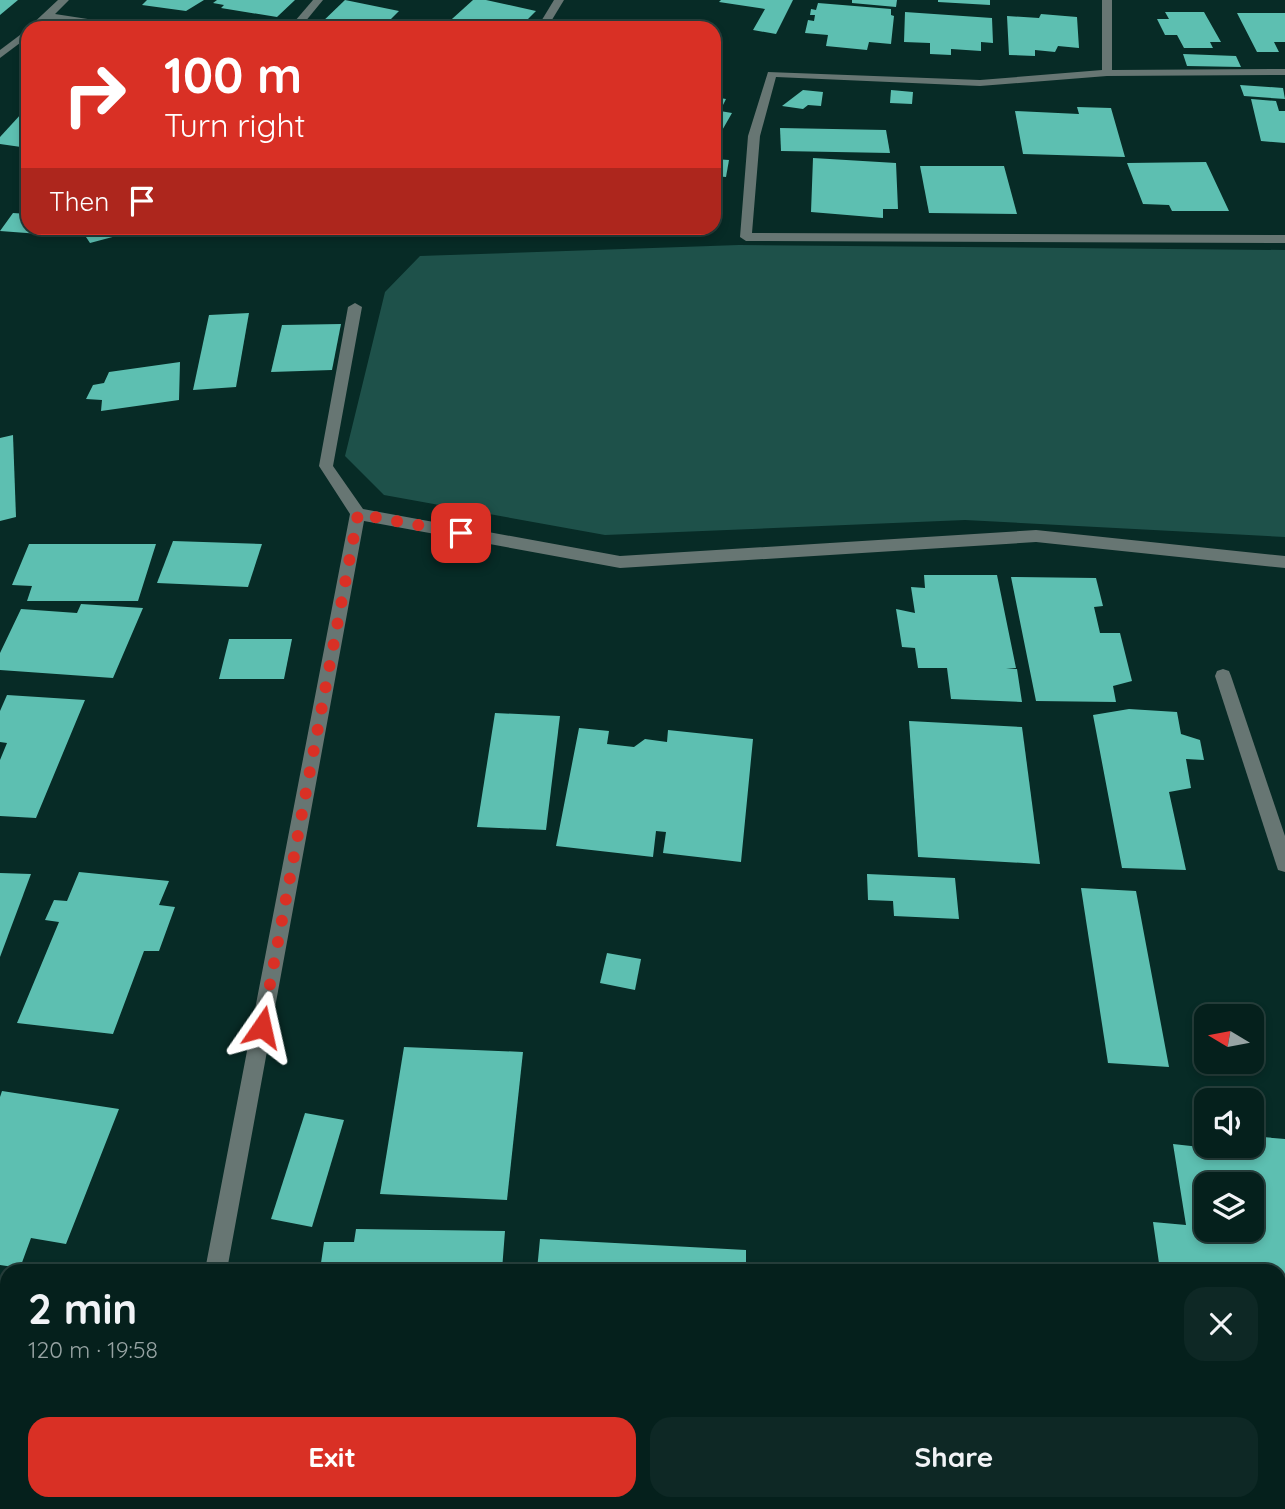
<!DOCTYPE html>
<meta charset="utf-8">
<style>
body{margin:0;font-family:Quicksand,sans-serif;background:#0e2825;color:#f1f3f6;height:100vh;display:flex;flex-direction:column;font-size:26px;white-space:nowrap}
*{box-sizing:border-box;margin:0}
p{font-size:23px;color:#97a3a3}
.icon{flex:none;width:38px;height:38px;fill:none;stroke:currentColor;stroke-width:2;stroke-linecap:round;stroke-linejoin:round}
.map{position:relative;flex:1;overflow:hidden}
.side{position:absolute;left:0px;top:1264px;width:1286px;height:247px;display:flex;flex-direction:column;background:#05201c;border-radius:21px 21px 0 0;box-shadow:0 4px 10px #0003,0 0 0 2px #263e3b}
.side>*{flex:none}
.banner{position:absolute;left:21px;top:21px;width:700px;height:214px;border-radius:21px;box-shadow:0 4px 10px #0003,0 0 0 2px #263e3b;background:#d93025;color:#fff;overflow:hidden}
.needle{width:46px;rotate:280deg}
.tools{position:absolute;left:1194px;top:1004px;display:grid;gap:14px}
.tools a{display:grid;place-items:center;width:70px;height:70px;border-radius:14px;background:#05201c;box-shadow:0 4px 10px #0003,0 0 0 2px #263e3b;font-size:35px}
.pin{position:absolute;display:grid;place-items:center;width:60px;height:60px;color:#fff;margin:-30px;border-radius:14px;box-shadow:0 4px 10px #0006}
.me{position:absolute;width:77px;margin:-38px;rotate:11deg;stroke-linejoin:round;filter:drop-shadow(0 0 5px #0008)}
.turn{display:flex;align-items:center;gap:24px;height:147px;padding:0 28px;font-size:32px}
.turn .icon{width:91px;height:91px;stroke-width:2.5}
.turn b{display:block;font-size:49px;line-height:60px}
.then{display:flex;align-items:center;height:66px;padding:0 28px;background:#0003;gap:14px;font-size:26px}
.round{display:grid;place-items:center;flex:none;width:74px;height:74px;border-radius:21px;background:#0e2825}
.headline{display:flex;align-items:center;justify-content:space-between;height:119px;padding:0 28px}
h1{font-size:42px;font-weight:800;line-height:52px}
.action{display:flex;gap:14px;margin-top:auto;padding:14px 28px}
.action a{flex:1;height:80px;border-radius:21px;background:#d93025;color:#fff;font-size:28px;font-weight:800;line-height:80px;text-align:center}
.action a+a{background:#0e2825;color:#f1f3f6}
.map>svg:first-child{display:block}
.green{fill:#1e514a}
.building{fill:#5dbfb1;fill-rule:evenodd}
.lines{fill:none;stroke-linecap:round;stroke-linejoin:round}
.minor{fill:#677673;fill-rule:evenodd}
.route{stroke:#d93025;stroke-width:12;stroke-dasharray:0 21.6}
</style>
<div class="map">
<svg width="1285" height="1509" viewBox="0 0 1285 1509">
<rect width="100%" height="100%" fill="#072b26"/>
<polygon class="green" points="739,245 1285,250 1285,537 965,520 605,535 384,495 345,456 385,292 420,256"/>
<g class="building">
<polygon points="0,0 18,0 0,15"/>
<polygon points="147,0 204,0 186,11 142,5"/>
<polygon points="217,0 295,0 277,17 221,8 224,5 213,3"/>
<polygon points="345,0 399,11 382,28 318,26"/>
<polygon points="473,0 486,0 536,11 519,28 442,28"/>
<polygon points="721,0 793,0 776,34 753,30 765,9 719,2"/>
<polygon points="852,0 897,0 896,7 852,3"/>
<polygon points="938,0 990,0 990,5 938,2"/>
<polygon points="818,3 891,9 891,15 894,16 891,44 869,42 867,50 826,46 828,35 805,33 808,20 814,21 815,15 810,15 811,9 816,10"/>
<polygon points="905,12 992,18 993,43 981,42 981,51 951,49 951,55 930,54 930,43 904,42"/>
<polygon points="1165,12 1204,12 1221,42 1210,42 1213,48 1184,48 1177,35 1165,35 1157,19 1169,19"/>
<polygon points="1237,13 1285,13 1285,42 1274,42 1279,52 1257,52"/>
<polygon points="1041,14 1077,17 1079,48 1058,46 1055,52 1035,50 1035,56 1009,55 1007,16 1039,18"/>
<polygon points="1183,54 1236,56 1241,67 1187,66"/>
<polygon points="1240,85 1283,88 1285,99 1244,96"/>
<polygon points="803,90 823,92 821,106 808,105 803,109 782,106"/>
<polygon points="891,90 913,92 912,104 890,103"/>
<polygon points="714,97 726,99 720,111 732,113 720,134 714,134"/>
<polygon points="1251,99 1276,101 1279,111 1285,111 1285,143 1261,141"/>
<polygon points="1077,107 1111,108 1125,157 1023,154 1015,111 1079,114"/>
<polygon points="22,113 28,114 28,148 0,144 0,137"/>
<polygon points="780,128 886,130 890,153 781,151"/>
<polygon points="813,158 896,163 898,209 883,209 883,218 811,212"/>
<polygon points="714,159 729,160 726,177 714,176"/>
<polygon points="1206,162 1229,211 1172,211 1169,205 1143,204 1127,163"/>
<polygon points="920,166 1004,166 1017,214 929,213"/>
<polygon points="13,213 28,214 28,228 58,228 53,235 0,231"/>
<polygon points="94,228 132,228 135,231 90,243 84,234 94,230"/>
<polygon points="249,313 236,387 193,390 209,315"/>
<polygon points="341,324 332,370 271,372 282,325"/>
<polygon points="180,362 179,400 101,411 102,400 86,399 93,385 104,383 109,372"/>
<polygon points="13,435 16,517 0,521 0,438"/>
<polygon points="173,541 262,544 248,587 157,583"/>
<polygon points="29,544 156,544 138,601 27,601 32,586 12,585"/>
<polygon points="924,575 997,575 1016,668 1006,669 1017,669 1022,702 951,699 947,668 918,668 915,648 902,647 896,609 915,613 911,587 925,588"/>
<polygon points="1011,577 1096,578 1103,606 1094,607 1100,633 1120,633 1132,681 1113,686 1116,702 1036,701"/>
<polygon points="81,604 143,608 113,678 0,670 0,653 21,609 77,613"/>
<polygon points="229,639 292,639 284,679 219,679"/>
<polygon points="7,695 85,700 36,818 0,816 0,760 7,743 0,742 0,711"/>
<polygon points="1129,709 1177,712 1181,734 1200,740 1204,760 1186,759 1191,788 1169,792 1186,870 1122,868 1093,715"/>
<polygon points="495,713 560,716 546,830 477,827"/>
<polygon points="909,721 1022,727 1040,864 918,857"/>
<polygon points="579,728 609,731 607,744 634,747 645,739 667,742 668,730 753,739 741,862 663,853 666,832 656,831 653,857 556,846"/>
<polygon points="79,872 169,881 159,905 175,907 159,951 144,951 113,1034 17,1023 59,922 45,920 54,900 67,901"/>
<polygon points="0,873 31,874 0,957"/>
<polygon points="867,874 955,878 959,919 894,916 893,901 868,900"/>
<polygon points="1081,888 1136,891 1169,1067 1108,1063"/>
<polygon points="607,953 641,959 635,990 600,983"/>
<polygon points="404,1047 523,1052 507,1200 380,1194"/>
<polygon points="2,1091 119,1109 66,1244 31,1238 20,1268 0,1265 0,1097"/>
<polygon points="305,1113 344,1120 312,1227 271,1219"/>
<path d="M1251,1136L1285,1139V1327L1279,1326V1270H1160L1153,1222L1186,1225L1173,1144L1236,1151L1235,1146H1251ZM1206,1185H1251V1230H1206Z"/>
<polygon points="356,1229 505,1231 502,1270 320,1270 324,1242 354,1242"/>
<polygon points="540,1239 746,1250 746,1270 537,1270"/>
<polygon points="0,1333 7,1334 7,1358 1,1379"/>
<polygon points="281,1503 497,1503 496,1509 280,1509"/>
<polygon points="512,1503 629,1503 629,1509 511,1509"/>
<polygon points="996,1503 1169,1503 1169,1509 997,1509"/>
</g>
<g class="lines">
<g class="minor">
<polygon points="58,0 69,0 55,14 127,25 132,28 107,28 49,19 39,28 28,28"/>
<polygon points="313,0 323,0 300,28 289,28"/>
<polygon points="554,0 564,0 547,28 537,28"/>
<polygon points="1102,0 1112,0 1112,70 1285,69 1285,75 1107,76 980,86 776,77 760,136 752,233 1285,235 1285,243 746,241 740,237 748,136 768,72 980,80 1102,70"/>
<polygon points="28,29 28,37 0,58 0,50"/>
<polygon points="355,303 362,307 333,466 363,509 620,556 1036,530 1285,556 1285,568 1036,542 620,568 364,521 227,1270 205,1270 350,514 319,466 348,307"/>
<polygon points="1223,669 1229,671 1231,676 1285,836 1285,872 1278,870 1276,864 1215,676 1217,671"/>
<polygon points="156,1503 180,1503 179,1509 155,1509"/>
</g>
</g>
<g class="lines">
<polyline class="route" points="262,1027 358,514 461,533"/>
</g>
</svg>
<div class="tools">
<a><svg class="needle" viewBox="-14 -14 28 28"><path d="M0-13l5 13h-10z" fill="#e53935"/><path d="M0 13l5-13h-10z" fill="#97a3a3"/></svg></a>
<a><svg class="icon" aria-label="sound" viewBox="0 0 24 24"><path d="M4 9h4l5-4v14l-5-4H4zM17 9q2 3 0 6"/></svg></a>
<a><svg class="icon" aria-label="layers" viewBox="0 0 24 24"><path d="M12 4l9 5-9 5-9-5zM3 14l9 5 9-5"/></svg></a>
</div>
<div class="pin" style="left:461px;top:533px;background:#d93025"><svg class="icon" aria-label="arrive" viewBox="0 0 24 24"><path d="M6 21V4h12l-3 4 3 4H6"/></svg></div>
<svg class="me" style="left:262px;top:1027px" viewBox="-20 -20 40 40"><path d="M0-17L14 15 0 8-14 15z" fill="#d93025" stroke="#fff" stroke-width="4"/></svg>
<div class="banner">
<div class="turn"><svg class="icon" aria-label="right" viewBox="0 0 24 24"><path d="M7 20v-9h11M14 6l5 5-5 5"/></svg><div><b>100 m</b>Turn right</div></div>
<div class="then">Then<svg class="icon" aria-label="arrive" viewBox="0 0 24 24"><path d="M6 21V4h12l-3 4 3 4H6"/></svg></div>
</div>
<section class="side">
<div class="headline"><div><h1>2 min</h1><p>120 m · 19:58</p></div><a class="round"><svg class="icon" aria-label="close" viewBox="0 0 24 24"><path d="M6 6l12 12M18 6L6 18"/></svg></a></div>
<div class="action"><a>Exit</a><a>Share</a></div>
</section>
</div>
